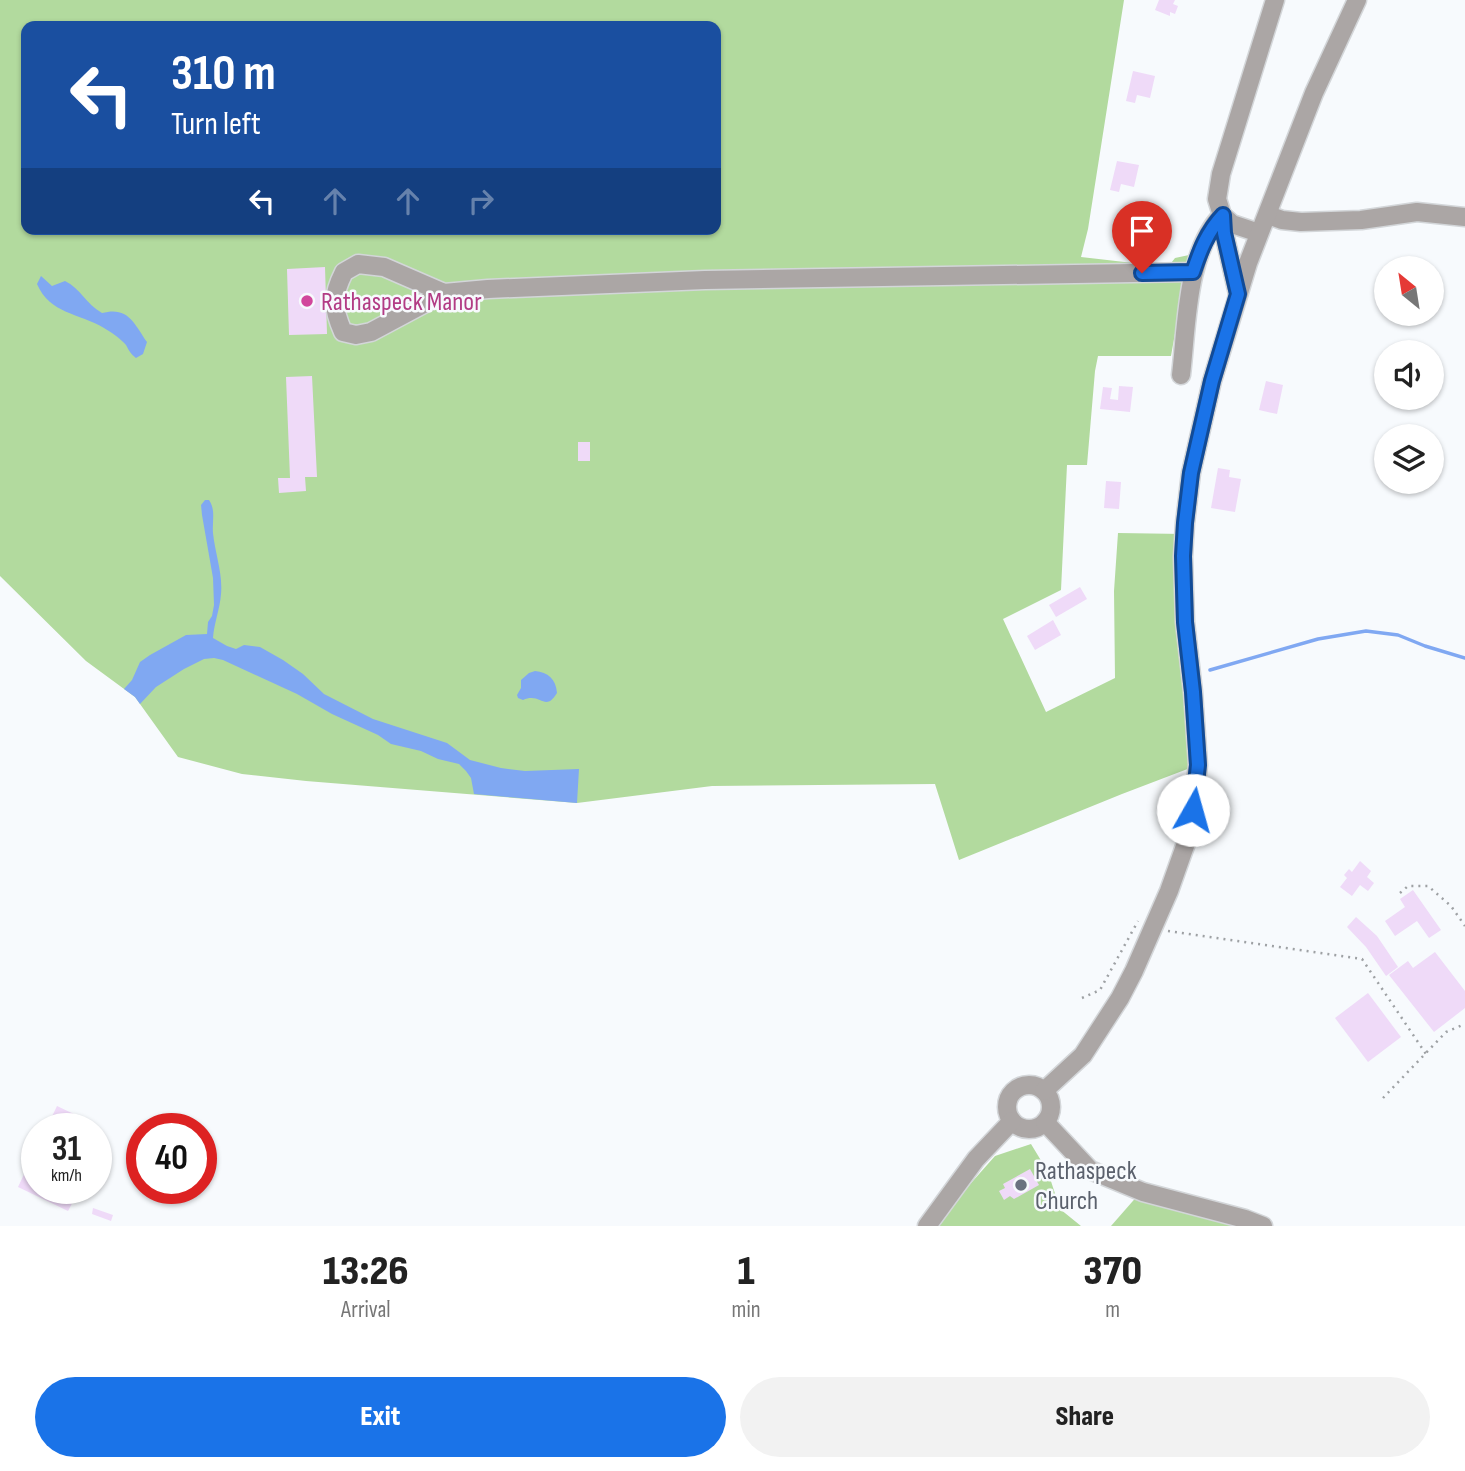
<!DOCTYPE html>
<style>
body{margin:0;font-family:"Sofia Sans Condensed",sans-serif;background:#f2f2f2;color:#222;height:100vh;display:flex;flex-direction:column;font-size:26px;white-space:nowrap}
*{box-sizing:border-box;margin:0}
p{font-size:23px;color:#767676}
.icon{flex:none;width:38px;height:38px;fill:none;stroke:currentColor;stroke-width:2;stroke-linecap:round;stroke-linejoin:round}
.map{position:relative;height:1226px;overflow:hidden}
.sheet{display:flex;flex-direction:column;background:#fff;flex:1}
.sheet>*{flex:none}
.banner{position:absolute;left:21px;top:21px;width:700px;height:214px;border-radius:14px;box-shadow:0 2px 5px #0004;background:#1a4fa0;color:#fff;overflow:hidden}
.needle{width:46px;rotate:330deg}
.buttons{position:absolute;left:1374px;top:256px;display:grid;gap:14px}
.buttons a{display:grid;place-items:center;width:70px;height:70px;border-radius:50%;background:#fff;box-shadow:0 2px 5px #0004;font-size:35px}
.speed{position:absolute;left:21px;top:1113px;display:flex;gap:14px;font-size:35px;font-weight:700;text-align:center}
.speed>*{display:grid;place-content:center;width:91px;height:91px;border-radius:50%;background:#fff;box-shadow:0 2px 5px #0004;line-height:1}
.speed small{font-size:18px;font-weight:400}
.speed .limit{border:10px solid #d22;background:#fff;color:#111}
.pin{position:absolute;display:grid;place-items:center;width:60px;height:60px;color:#fff;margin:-72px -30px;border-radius:50% 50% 50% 0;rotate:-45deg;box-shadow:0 0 7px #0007}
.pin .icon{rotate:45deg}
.me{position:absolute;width:77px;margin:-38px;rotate:7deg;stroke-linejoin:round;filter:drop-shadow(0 0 5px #0008)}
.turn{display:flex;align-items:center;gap:24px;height:147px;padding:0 35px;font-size:32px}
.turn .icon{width:91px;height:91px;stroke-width:2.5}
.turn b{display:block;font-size:49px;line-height:60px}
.lanes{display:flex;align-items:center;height:66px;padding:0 35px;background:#0003;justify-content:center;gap:35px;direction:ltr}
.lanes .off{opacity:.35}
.eta{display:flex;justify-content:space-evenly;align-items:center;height:119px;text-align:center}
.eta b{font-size:42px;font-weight:800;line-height:49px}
.action{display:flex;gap:14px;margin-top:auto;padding:14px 35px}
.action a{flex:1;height:80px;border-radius:42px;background:#1a73e8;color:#fff;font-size:28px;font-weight:800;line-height:80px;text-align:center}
.action a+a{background:#f2f2f2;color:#222}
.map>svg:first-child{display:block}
.green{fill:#b2da9e;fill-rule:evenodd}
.water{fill:#80a8f2}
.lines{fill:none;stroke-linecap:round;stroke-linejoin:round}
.stream{stroke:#80a8f2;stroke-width:3.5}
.building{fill:#efdaf8}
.minor-casing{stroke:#d3d6d9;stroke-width:21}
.path{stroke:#9ea1a4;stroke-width:2.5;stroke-dasharray:2 5;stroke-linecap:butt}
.minor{stroke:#aba6a5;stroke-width:18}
.route-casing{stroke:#114b97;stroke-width:18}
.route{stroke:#1a73e8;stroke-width:12}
.hotel-dot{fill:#d1479c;stroke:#f7fafd;stroke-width:2.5}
.worship-dot{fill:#6b7280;stroke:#f7fafd;stroke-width:2.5}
.labels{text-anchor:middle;stroke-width:5;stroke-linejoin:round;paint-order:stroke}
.hotel-label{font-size:26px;fill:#b23c85;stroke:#f7fafd;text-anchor:start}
.worship-label{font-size:26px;fill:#5b616d;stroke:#f7fafd;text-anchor:start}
</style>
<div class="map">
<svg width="1465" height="1226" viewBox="0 0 1465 1226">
<rect width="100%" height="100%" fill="#f7fafd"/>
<g class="green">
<path d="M0,0H1124L1088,229L1081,257L1168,267L1175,258L1189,255L1171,356H1098L1095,371L1087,465H1067L1061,590L1003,619L1046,712L1115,678L1114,591L1118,533L1184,534L1198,765L1122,794L959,860L935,784L712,786L577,803L306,781L242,774L178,757L135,697L86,661L0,576ZM26,26H716V229H26Z"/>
<polygon points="1031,1144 1048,1172 1060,1209 1081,1226 937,1226 964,1191 995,1156"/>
<polygon points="1139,1194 1236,1221 1234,1226 1111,1226"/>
</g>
<g class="water">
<path d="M41,276L52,286L65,281C80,288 86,304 102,313C128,306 134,323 147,342L143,354L136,358C131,354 129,351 126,345C121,339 111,332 104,328C79,313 50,314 37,284Z"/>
<path d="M205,500H209C216,510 212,521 213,533C215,553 223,574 221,594C220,609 214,623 213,638L227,646L236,649L244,645L260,647L283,660L303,674L324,694L373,719L447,743L470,760L501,768L525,771L579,769L577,803L474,794L471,778L466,771L459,764L438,759L421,751L391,744L378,735L332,714L297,694L223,660L214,658L204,659L184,669L156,687L140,704L135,697L124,689L132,680L140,662L150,655L186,635L207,634L208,622L212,616L214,605L213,578L202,515L201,505Z"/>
<path d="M535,671C548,672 556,679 557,693C545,713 541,692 523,700L518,698L517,695L521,688V680L529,673Z"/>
</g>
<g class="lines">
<polyline class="stream" points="1210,670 1318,639 1366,631 1398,635 1425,646 1465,658"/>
</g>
<g class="building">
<polygon points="1159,0 1175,0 1173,4 1178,6 1175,14 1170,12 1170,16 1155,10"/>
<polygon points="1133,71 1155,76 1150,98 1137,95 1135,103 1126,101"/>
<polygon points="1117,161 1139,165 1134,187 1121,184 1119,192 1110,190"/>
<polygon points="1138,243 1157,243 1155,258 1144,259 1143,249 1138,249"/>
<polygon points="325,267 327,334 289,335 287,269"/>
<polygon points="312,376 317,477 305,477 306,491 279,493 278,478 290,478 286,377"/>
<polygon points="1266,381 1283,385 1277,414 1259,410"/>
<polygon points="1119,386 1133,387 1130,412 1100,409 1103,387 1112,388 1110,399 1118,400"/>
<rect x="578" y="442" width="12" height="19"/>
<polygon points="1218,468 1230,470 1229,477 1241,479 1235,512 1211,508"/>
<polygon points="1106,481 1121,482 1119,509 1104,508"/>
<polygon points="1080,587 1087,599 1056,617 1049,605"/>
<polygon points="1053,620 1061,635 1035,650 1027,636"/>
<polygon points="1360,861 1371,871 1367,877 1374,883 1368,891 1360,885 1352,896 1340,887 1347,878 1344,875 1349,869 1352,872"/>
<polygon points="1413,890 1441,930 1429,938 1417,921 1395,936 1385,921 1405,907 1400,899"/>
<polygon points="1356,917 1377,936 1398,967 1386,976 1366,947 1347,927"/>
<polygon points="1435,952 1465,991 1465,1008 1434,1032 1389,975 1408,961 1413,968"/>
<polygon points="1368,993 1401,1037 1368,1062 1335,1018"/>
<polygon points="57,1106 76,1115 69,1129 46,1129"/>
<polygon points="37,1147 37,1188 61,1188 76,1196 68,1211 18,1187"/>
<polygon points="1030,1169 1039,1185 1014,1199 1010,1196 1004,1200 999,1191 1005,1188 1003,1184"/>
<polygon points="93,1208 113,1215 111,1221 92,1214"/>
</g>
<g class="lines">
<defs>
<g id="minor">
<polyline points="1222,215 1232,224 1259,233"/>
<polyline points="1268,215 1282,220 1301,222 1361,220 1417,212 1465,217"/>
<path d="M444,293L384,267L358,264L344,272C332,296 332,307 343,332L356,335L371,332L444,293L488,289L705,280L1193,272"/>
<polyline points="1238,294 1224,233 1222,215 1217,199 1221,174 1275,0"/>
<path d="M1181,375C1187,325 1186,253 1222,215"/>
<circle cx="1029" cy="1107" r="22"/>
<polyline points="1044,1091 1083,1055 1120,998 1134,971 1169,891 1190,832 1198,765 1193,692 1185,622 1183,557 1185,523 1191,473 1212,381 1248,263 1314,93 1357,0"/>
<polyline points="1045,1122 1090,1170 1143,1192 1245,1219 1263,1226"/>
<polyline points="927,1226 976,1159 1012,1121"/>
</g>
</defs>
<use href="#minor" class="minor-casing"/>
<g class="path">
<polyline points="1400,893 1408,886 1428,886 1451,906 1465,926"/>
<polyline points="1168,931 1362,959 1426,1054"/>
<polyline points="1082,998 1100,990 1138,921"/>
<polyline points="1383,1098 1446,1032 1465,1024"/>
</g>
<use href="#minor" class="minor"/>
</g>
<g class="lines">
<defs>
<path id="route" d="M1142,273L1193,272C1200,251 1207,232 1223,215L1224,233L1238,294L1212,381L1191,473L1185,523L1183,556L1185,622L1193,692L1198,765L1193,810"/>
</defs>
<use href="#route" class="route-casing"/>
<use href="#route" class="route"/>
</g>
<circle class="hotel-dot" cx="307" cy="301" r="7"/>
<circle class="worship-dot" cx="1021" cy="1185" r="7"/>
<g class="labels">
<g class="hotel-label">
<text x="321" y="310">Rathaspeck Manor</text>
</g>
<g class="worship-label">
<text x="1035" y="1179">Rathaspeck<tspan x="1035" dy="30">Church</tspan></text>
</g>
</g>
</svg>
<div class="buttons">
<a><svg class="needle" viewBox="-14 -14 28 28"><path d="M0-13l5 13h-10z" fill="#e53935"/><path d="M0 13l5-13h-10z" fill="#767676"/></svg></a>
<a><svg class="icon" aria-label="sound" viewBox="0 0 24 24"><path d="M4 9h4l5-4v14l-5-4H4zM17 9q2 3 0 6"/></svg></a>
<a><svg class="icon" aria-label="layers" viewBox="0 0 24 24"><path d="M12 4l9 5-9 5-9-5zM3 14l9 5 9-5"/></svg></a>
</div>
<div class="speed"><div>31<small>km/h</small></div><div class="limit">40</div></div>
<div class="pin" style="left:1142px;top:273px;background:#d93025"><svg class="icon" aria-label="arrive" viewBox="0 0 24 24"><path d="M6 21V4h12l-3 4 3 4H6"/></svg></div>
<svg class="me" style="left:1193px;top:810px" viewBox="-20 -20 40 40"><circle r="19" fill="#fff"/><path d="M0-13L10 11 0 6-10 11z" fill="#1a73e8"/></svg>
<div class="banner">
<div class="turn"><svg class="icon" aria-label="left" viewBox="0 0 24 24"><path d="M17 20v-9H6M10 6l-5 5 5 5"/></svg><div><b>310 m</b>Turn left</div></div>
<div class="lanes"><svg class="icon" aria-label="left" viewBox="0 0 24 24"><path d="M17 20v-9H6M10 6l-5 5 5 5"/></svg><svg class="icon off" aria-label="ahead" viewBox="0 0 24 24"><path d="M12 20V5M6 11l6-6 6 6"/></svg><svg class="icon off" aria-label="ahead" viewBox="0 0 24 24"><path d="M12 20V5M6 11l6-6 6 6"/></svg><svg class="icon off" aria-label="right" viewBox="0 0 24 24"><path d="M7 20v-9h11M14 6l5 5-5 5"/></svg></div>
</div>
</div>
<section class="sheet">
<div class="eta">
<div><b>13:26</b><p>Arrival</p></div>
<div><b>1</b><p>min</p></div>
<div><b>370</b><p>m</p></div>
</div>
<div class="action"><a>Exit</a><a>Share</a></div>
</section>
